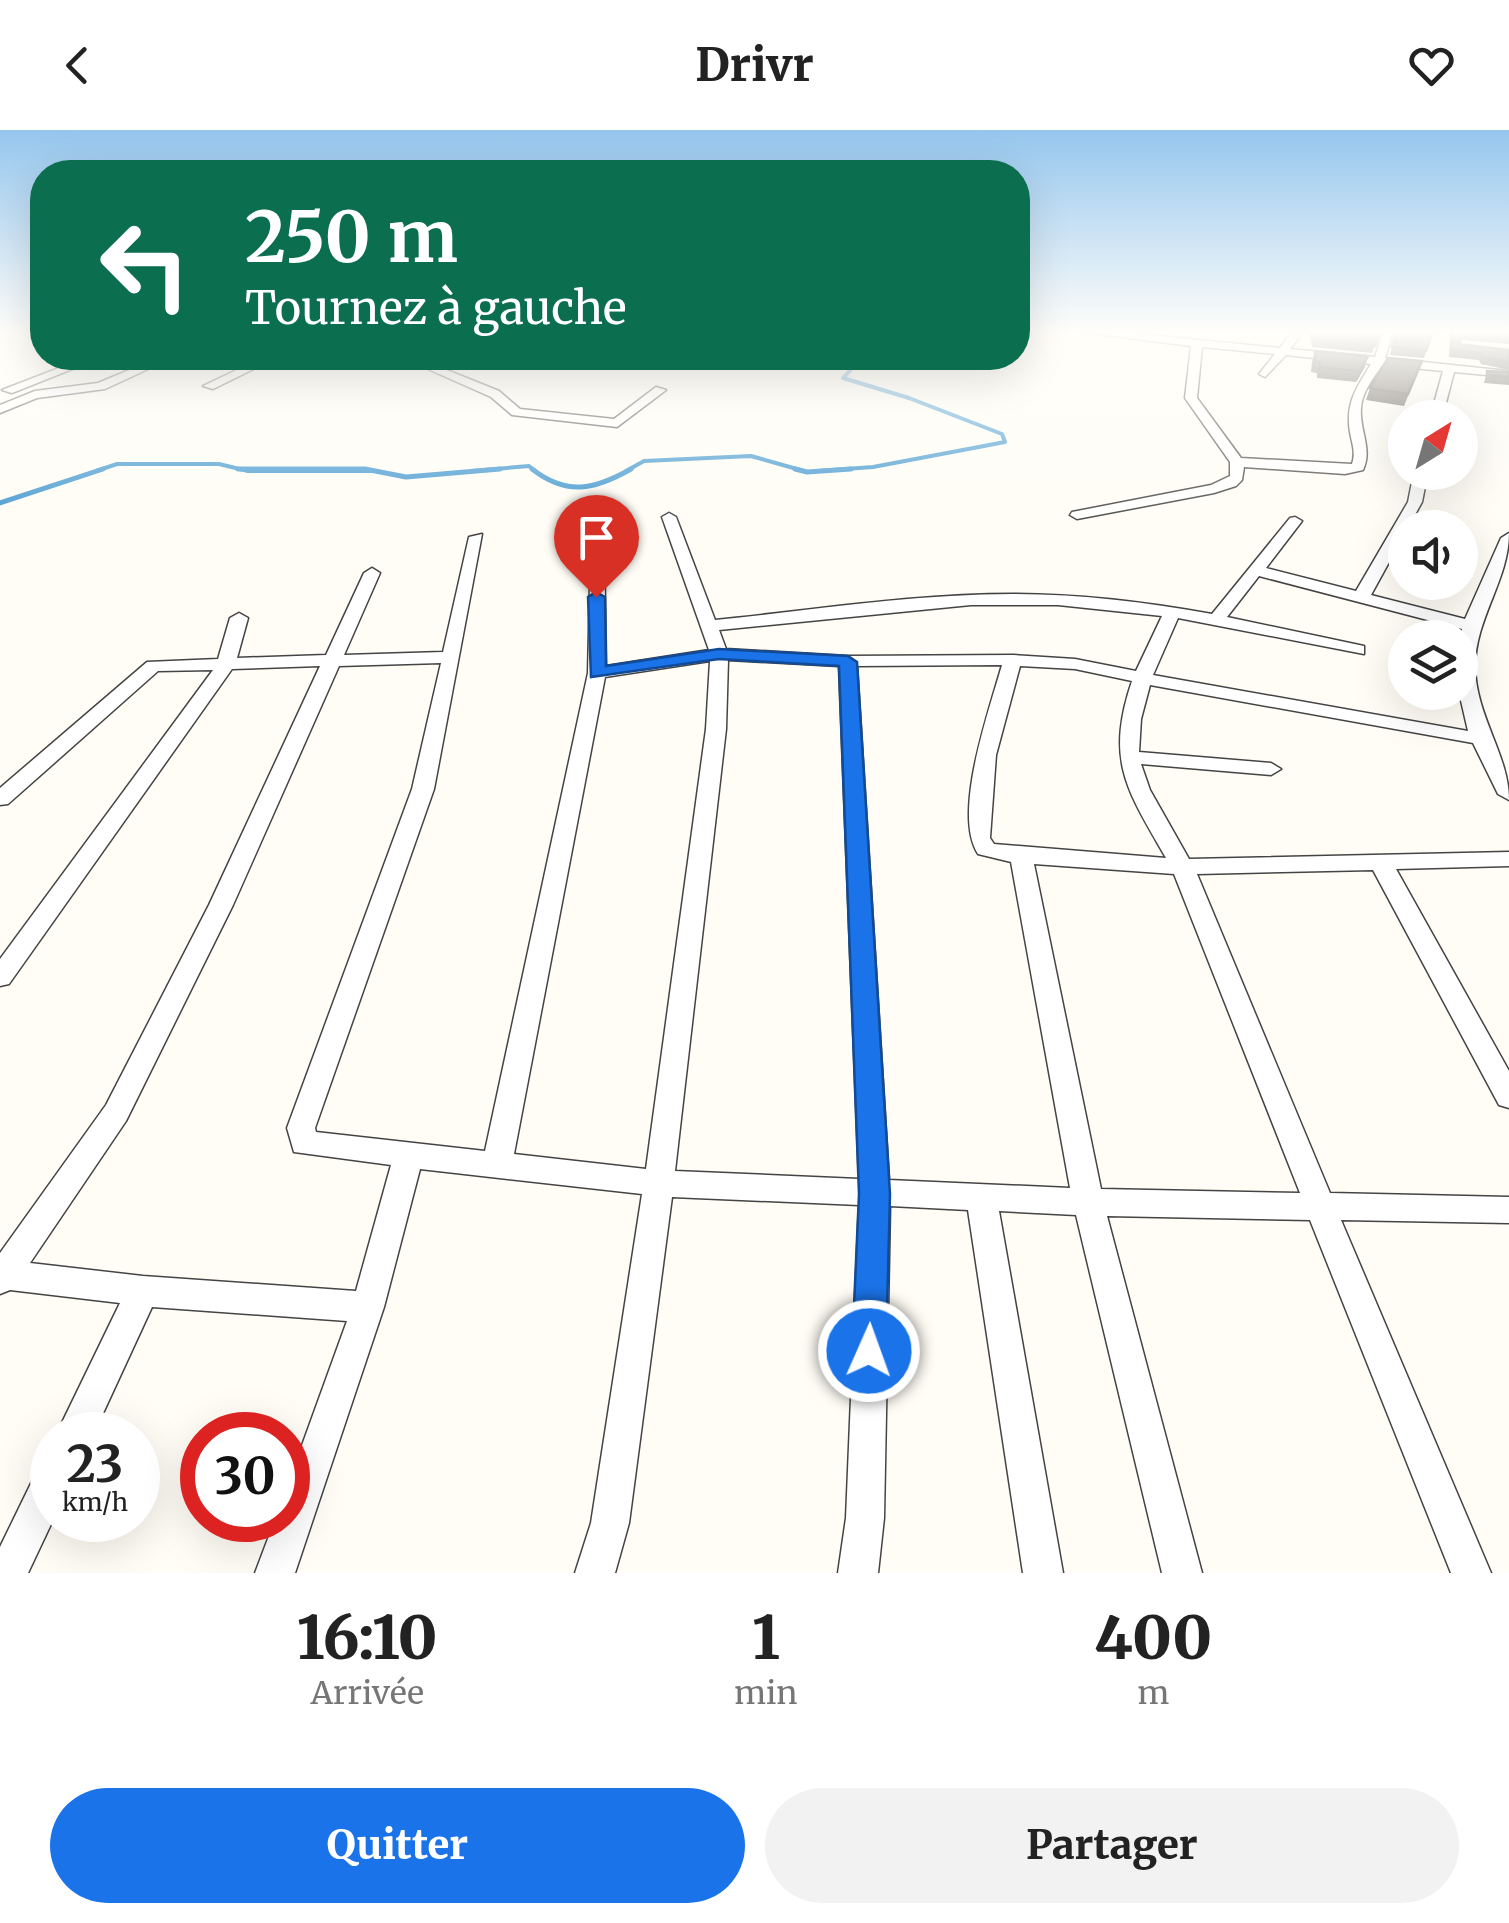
<!DOCTYPE html>
<html lang="fr">
<meta charset="utf-8">
<style>
body{margin:0;font-family:Merriweather,serif;background:#f2f2f2;color:#222;height:100vh;display:flex;flex-direction:column;font-size:38px;white-space:nowrap}
*{box-sizing:border-box;margin:0}
p{font-size:32px;color:#767676}
.icon{flex:none;width:55px;height:55px;fill:none;stroke:currentColor;stroke-width:2;stroke-linecap:round;stroke-linejoin:round}
.map{position:relative;height:1443px;overflow:hidden}
.drawer{display:flex;flex-direction:column;background:#fff;flex:1}
.drawer>*{flex:none}
.hud{position:absolute;left:30px;top:30px;width:1000px;height:210px;border-radius:40px;box-shadow:0 10px 40px #0002;background:#0b6e4f;color:#fff;overflow:hidden}
.needle{width:65px;rotate:37deg}
.fabs{position:absolute;left:1388px;top:270px;display:grid;gap:20px}
.fabs a{display:grid;place-items:center;width:90px;height:90px;border-radius:50%;background:#fff;box-shadow:0 10px 40px #0002;font-size:50px}
.speed{position:absolute;left:30px;top:1282px;display:flex;gap:20px;font-size:50px;font-weight:700;text-align:center}
.speed>*{display:grid;place-content:center;width:130px;height:130px;border-radius:50%;background:#fff;box-shadow:0 10px 40px #0002;line-height:1}
.speed small{font-size:25px;font-weight:400}
.speed .limit{border:15px solid #d22;background:#fff;color:#111}
.pin{position:absolute;display:grid;place-items:center;width:85px;height:85px;color:#fff;margin:-102px -42px;border-radius:50% 50% 50% 0;rotate:-45deg;box-shadow:0 0 10px #0007}
.pin .icon{rotate:45deg}
.me{position:absolute;width:110px;margin:-55px;rotate:2deg;stroke-linejoin:round;filter:drop-shadow(0 0 8px #0008)}
.turn{display:flex;align-items:center;gap:35px;height:210px;padding:0 50px;font-size:45px}
.turn .icon{width:130px;height:130px;stroke-width:2.5}
.turn b{display:block;font-size:70px;line-height:85px}
.eta{display:flex;justify-content:space-evenly;align-items:center;height:170px;text-align:center}
.eta b{font-size:60px;font-weight:800;line-height:70px}
.cta{display:flex;gap:20px;margin-top:auto;padding:20px 50px}
.cta a{flex:1;height:115px;border-radius:60px;background:#1a73e8;color:#fff;font-size:40px;font-weight:800;line-height:115px;text-align:center}
.cta a+a{background:#f2f2f2;color:#222}
header{display:flex;justify-content:space-between;align-items:center;height:130px;padding:0 50px;background:#fff;font-size:45px;font-weight:800}
.map>svg:first-child{display:block}
.lines{fill:none;stroke-linecap:round;stroke-linejoin:round}
.stream-far1{stroke:#3f96cf;stroke-width:4}
.stream{stroke:#3f96cf;stroke-width:5}
.street-casing{stroke:#444;stroke-width:3}
.street{fill:#fff;fill-rule:evenodd}
.wall{fill:#4d4742}
.shaded-wall{fill:#3f3936}
.building{fill:#5a524d;stroke:#3f3936;stroke-width:2.5}
.route{fill:#1a73e8;stroke:#114b97;stroke-width:2.5}
</style>
<header><svg class="icon" aria-label="back" viewBox="0 0 24 24"><path d="M15 5l-7 7 7 7"/></svg>Drivr<svg class="icon" aria-label="heart" viewBox="0 0 24 24"><path d="M12 20l-8-8c-3-5 5-10 8-4 3-6 11-1 8 4z"/></svg></header>
<div class="map">
<svg width="1509" height="1443" viewBox="0 0 1509 1443">
<rect width="100%" height="100%" fill="#fffdf5"/>
<g class="lines">
<g class="stream-far1">
<polyline points="96,341 117,334 219,334 248,341 376,341"/>
<polyline points="472,341 529,336 535,341"/>
<polyline points="626,341 644,331 751,326 804,341"/>
<polyline points="818,341 873,337 1005,312 1002,304 909,268 843,248 856,234 872,228"/>
</g>
<g class="stream">
<polyline points="238,339 365,339 406,347 500,339"/>
<path d="M532,339C567,366 594,360 631,339"/>
<polyline points="795,339 807,342 851,339"/>
<polyline points="0,373 103,339"/>
</g>
<defs>
<g id="street">
<path d="M1081,202H1118L1280,218L1292,202H1303L1290,219L1375,227L1383,202H1393L1385,228L1509,241V247L1454,242L1442,288H1430L1443,241L1382,235C1374,248 1362,261 1361,278C1359,300 1373,319 1363,340L1345,344L1244,337L1242,350L1236,356L1214,363L1077,389L1070,385L1072,382L1211,355L1230,346V332L1185,268L1191,216ZM1202,217L1275,224L1259,244L1265,247L1286,225L1371,234C1357,257 1345,273 1350,302C1352,314 1356,322 1352,334L1241,328L1197,268Z"/>
<polygon points="85,228 100,228 12,263 2,260"/>
<polygon points="158,228 172,228 105,259 37,268 0,283 0,275 35,261 98,253"/>
<polygon points="262,228 276,228 213,259 203,256"/>
<polygon points="403,228 417,228 499,261 520,279 614,289 656,257 666,260 617,297 512,285 491,267"/>
<path d="M1414,342H1428L1422,372L1371,465L1465,489L1501,408L1509,403C1509,450 1475,488 1475,537C1476,587 1509,625 1509,670L1498,664L1473,613L1150,555L1141,589L1139,622L1271,633L1281,639L1271,645L1141,634L1150,660L1189,729L1509,722V736L1396,739L1509,941V978L1499,975L1373,740L1197,744L1330,1063L1509,1067V1093L1341,1090L1491,1443H1451L1310,1090L1107,1086L1202,1443H1162L1076,1085L999,1081L1063,1443H1023L968,1080L890,1076L884,1388L878,1443H838L846,1388L859,1075L672,1067L629,1393L615,1443H575L591,1393L642,1064L420,1039L384,1177L295,1443H255L275,1390H288V1354L347,1191L152,1177L93,1305H56L120,1173L10,1160L0,1164V1123L106,975L209,775L320,536L232,539L9,854L0,856V829L213,540L158,541L8,674L0,675V658L147,532L218,529L230,488L239,483L248,488L237,528L326,525L364,443L372,438L380,443L344,525L443,522L469,407L482,404L434,659L315,998L316,1002L485,1021L588,543L591,407L604,410L606,536L709,520L662,387L669,383L676,387L715,490C814,480 914,464 1013,464C1080,464 1146,472 1212,484L1290,388L1295,387L1302,391L1266,438L1356,461L1408,372ZM1259,446L1462,499L1459,562L1468,601L1153,545L1178,488L1364,524V516L1227,487ZM971,475H1058L1162,486L1136,541L1075,529L1013,525L848,526L726,519L719,500ZM728,530L839,536L859,1049L675,1041L726,599ZM710,531L706,599L646,1039L514,1024L605,547ZM441,533L412,659L287,998L294,1022L391,1035L356,1161L143,1146L30,1133L126,991L233,775L339,536ZM1002,535C989,581 952,684 978,724L1011,732L1070,1058L889,1050L857,536ZM1020,536L1075,539L1132,551C1105,631 1127,660 1166,728L994,714L990,708L996,625ZM1034,734L1174,744L1300,1063L1101,1059Z"/>
<polygon points="52,1332 53,1390 28,1443 0,1443 0,1417 39,1337"/>
</g>
</defs>
<use href="#street" class="street-casing"/>
<use href="#street" class="street"/>
</g>
<g class="wall">
<polygon points="1309,202 1380,202 1372,223 1312,217"/>
<polygon points="1396,202 1433,202 1424,228 1390,225"/>
<polygon points="1450,202 1509,202 1509,214 1462,210 1460,214 1509,220 1509,240 1481,234 1479,230 1449,227"/>
<polygon points="1315,221 1365,237 1356,252 1317,248 1317,243 1311,242 1312,232"/>
<polygon points="1422,231 1404,276 1366,270 1370,258"/>
<polygon points="1487,241 1509,242 1509,255 1484,253"/>
</g>
<polygon class="shaded-wall" points="1368,226 1365,237 1356,252 1359,241"/>
<g class="building">
<polygon points="1313,202 1380,202 1375,216 1314,210"/>
<polygon points="1397,202 1433,202 1426,221 1392,217"/>
<polygon points="1452,202 1509,202 1509,207 1465,203 1458,214 1509,220 1509,232 1484,227 1482,223 1452,220"/>
<polygon points="1315,221 1368,226 1359,241 1320,237 1320,232 1315,231"/>
<polygon points="1388,228 1422,231 1408,264 1370,258"/>
<polygon points="1487,241 1509,242 1509,247 1487,245"/>
</g>
<linearGradient id="sky" x2="0" y2="1"><stop stop-color="#95c6ee"/><stop offset="0.5" stop-color="#fffefa"/><stop offset="1" stop-color="#fffefa" stop-opacity="0"/></linearGradient>
<rect width="1509" height="404" fill="url(#sky)"/>
<polygon class="route" points="596,462 605,467 606,536 719,519 848,526 857,532 890,1064 886,1221 881,1233 869,1238 857,1233 852,1221 859,1064 839,536 719,529 591,547 588,467"/>
</svg>
<div class="fabs">
<a><svg class="needle" viewBox="-14 -14 28 28"><path d="M0-13l5 13h-10z" fill="#e53935"/><path d="M0 13l5-13h-10z" fill="#767676"/></svg></a>
<a><svg class="icon" aria-label="sound" viewBox="0 0 24 24"><path d="M4 9h4l5-4v14l-5-4H4zM17 9q2 3 0 6"/></svg></a>
<a><svg class="icon" aria-label="layers" viewBox="0 0 24 24"><path d="M12 4l9 5-9 5-9-5zM3 14l9 5 9-5"/></svg></a>
</div>
<div class="speed"><div>23<small>km/h</small></div><div class="limit">30</div></div>
<div class="pin" style="left:596px;top:467px;background:#d93025"><svg class="icon" aria-label="arrive" viewBox="0 0 24 24"><path d="M6 21V4h12l-3 4 3 4H6"/></svg></div>
<svg class="me" style="left:869px;top:1221px" viewBox="-20 -20 40 40"><circle r="17" fill="#1a73e8" stroke="#fff" stroke-width="3"/><path d="M0-11L8 9 0 5-8 9z" fill="#fff"/></svg>
<div class="hud">
<div class="turn"><svg class="icon" aria-label="left" viewBox="0 0 24 24"><path d="M17 20v-9H6M10 6l-5 5 5 5"/></svg><div><b>250 m</b>Tournez à gauche</div></div>
</div>
</div>
<section class="drawer">
<div class="eta">
<div><b>16:10</b><p>Arrivée</p></div>
<div><b>1</b><p>min</p></div>
<div><b>400</b><p>m</p></div>
</div>
<div class="cta"><a>Quitter</a><a>Partager</a></div>
</section>
